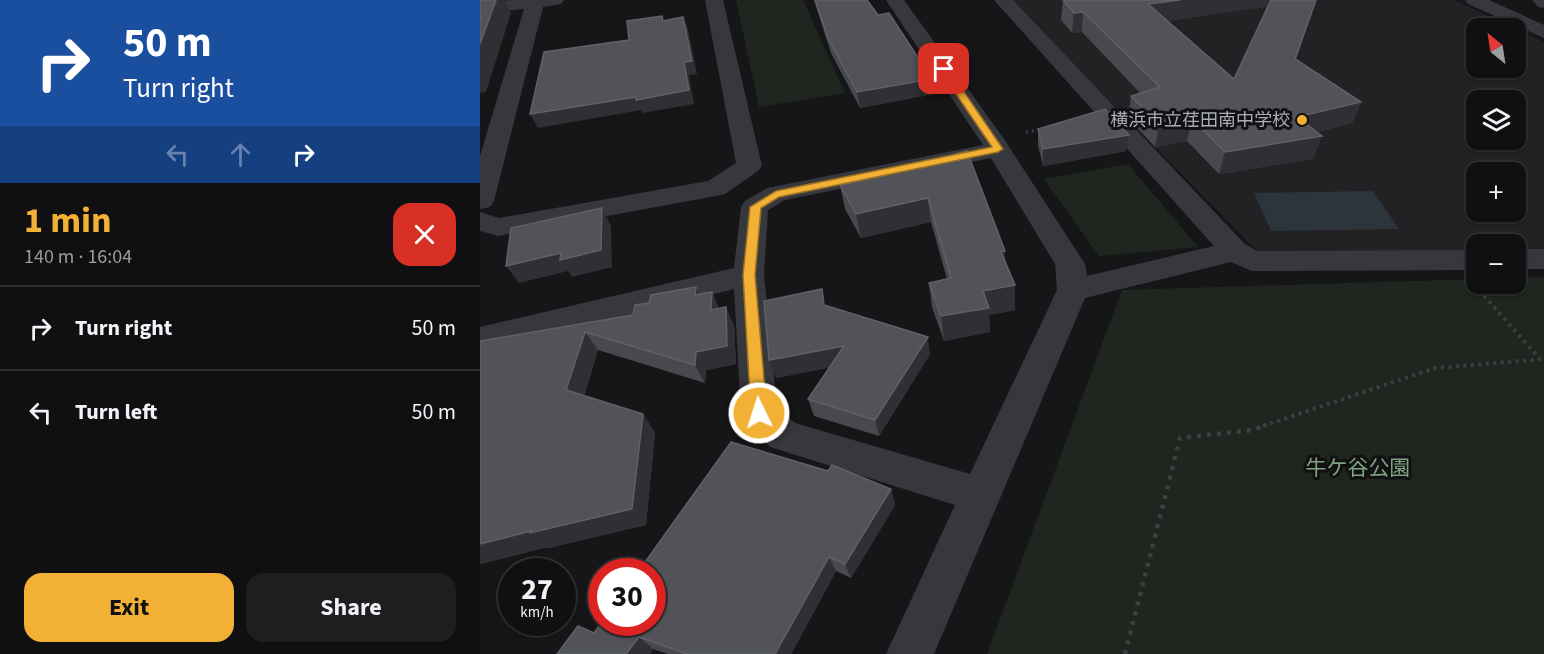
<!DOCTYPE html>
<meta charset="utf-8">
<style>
body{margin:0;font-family:"Source Sans 3","Noto Sans JP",sans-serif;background:#1e1e20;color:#f1f3f6;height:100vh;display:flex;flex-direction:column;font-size:22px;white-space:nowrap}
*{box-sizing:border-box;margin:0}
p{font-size:20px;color:#9c9d9f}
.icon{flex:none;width:33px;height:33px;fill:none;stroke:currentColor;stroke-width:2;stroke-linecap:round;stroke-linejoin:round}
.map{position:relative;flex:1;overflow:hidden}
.sheet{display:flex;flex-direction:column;background:#101012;width:480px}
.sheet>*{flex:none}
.hud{background:#1a4fa0;color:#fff;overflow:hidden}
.needle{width:39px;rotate:330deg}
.tools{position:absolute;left:986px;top:18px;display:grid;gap:12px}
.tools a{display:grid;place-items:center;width:60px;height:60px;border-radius:12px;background:#101012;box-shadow:0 2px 4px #0004,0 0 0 2px #303032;font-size:30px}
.speed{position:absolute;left:18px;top:558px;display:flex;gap:12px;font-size:30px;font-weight:700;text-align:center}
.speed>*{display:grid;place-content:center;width:78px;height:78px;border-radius:50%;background:#101012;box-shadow:0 2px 4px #0004,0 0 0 2px #303032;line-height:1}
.speed small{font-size:15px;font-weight:400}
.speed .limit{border:9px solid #d22;background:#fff;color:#111}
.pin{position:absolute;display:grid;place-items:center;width:51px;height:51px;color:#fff;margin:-26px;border-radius:12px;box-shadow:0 3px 9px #0006}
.me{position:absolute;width:66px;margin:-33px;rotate:356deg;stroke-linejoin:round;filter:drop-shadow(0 0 4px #0008)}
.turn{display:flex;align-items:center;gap:21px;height:126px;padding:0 24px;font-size:27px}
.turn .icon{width:78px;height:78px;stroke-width:2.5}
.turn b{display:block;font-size:42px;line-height:51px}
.lanes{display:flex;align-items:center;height:57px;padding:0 24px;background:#0003;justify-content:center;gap:30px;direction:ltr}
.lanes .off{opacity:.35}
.round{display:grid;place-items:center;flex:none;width:63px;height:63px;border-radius:18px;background:#1e1e20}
.headline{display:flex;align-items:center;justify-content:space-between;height:102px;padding:0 24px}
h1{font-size:36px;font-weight:700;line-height:45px;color:#f2b134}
.button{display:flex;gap:12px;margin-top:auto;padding:12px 24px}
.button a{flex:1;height:69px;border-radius:18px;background:#f2b134;color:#111;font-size:24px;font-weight:700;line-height:69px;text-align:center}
.button a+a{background:#1e1e20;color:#f1f3f6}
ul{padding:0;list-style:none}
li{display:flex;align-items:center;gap:18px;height:84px;padding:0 24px;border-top:2px solid #303032}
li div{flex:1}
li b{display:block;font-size:22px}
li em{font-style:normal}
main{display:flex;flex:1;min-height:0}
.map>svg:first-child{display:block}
.built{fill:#222225;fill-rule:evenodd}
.green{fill:#1e261f}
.water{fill:#2c353c}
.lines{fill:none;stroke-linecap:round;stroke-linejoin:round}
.path-far2{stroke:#3d3f44;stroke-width:3;stroke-dasharray:2 4;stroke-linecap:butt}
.path-far1{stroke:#3d3f44;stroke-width:4;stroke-dasharray:3 4.5;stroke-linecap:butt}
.path{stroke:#3d3f44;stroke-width:4.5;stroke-dasharray:4 6;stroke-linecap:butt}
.minor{fill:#37383d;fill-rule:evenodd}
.wall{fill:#47494d;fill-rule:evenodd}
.shaded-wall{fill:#2f3033}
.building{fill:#525359;stroke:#5f6168;stroke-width:1.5}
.route{fill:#f2b134;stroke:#9d7322;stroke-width:1.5}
.poi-dot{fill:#f2b134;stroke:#111113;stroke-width:2}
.labels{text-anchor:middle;stroke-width:6;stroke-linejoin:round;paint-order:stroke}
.far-poi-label{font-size:18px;fill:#a8adb8;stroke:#111113;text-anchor:end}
.park-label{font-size:21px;fill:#7fa381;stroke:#111113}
</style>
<main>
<section class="sheet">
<div class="hud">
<div class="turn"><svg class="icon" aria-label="right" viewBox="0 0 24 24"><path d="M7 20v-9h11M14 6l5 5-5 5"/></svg><div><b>50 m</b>Turn right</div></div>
<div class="lanes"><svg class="icon off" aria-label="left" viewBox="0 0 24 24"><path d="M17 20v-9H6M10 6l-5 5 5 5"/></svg><svg class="icon off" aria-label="ahead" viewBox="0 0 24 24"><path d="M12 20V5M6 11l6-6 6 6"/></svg><svg class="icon" aria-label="right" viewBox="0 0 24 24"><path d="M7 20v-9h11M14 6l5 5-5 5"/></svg></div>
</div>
<div class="headline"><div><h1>1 min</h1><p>140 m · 16:04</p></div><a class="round" style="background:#d93025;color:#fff"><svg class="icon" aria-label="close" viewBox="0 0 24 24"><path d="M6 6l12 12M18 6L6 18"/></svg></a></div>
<ul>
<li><svg class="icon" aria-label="right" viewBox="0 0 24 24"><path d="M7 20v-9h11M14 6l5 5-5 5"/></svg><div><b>Turn right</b></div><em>50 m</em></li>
<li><svg class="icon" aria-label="left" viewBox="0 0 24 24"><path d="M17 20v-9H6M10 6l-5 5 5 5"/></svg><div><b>Turn left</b></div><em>50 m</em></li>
</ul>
<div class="button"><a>Exit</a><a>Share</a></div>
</section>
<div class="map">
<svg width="1064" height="654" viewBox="0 0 1064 654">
<rect width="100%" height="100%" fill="#161618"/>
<path class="built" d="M530,0H974L1064,42V254H1035V244H996V255L783,257ZM996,28H1035V68H996ZM996,100H1035V140H996ZM996,172H1035V212H996Z"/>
<g class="green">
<polygon points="256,0 323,0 365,93 279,107"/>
<polygon points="648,164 718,247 619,256 564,179"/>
<polygon points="1064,277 1064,654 507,654 642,290 996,279 996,284 1035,284 1035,278"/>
</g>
<polygon class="water" points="893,191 919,229 791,231 774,193"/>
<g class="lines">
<polyline class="path-far2" points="546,132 562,129"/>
<g class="path-far1">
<polyline points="999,290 1059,358"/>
<polyline points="783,426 955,368 1064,359"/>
</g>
<polyline class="path" points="645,654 700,438 772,430 787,425"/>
<g class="minor">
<polygon points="30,0 84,0 81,4 63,7 14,201 10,207 0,209 0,156 44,9 0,14 0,4"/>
<polygon points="225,0 243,0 282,166 278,171 245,194 236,196 18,236 0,231 0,212 19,218 228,181 256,163"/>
<path d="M406,0H424L524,139L605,264L607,276L734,246L514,0H533L765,244L777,251L996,250V270L772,271L751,262L605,298L454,654H406L475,505L290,447L266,424L261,413L254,289L0,353V327L254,268L261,207L265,201L287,188L503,145ZM511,158L575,264L577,290L490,474L315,423L297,407L284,275L288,210L305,200Z"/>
<polygon points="985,0 1009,0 1064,25 1064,38 988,4"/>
<polygon points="1052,0 1064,0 1064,8 1058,7"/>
<rect x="1035" y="249" width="29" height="20"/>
</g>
</g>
<g class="wall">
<polygon points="334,0 387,0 398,15 453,94 380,108 351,53"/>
<path d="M583,0H836L816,59L881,102L872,123L837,132L833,159L739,174L707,141L675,147L648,118L651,96L660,93L602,32L592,33L581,20ZM788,6L754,79L687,21Z"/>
<polygon points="558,129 646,151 563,166 558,145"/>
<polygon points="449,161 525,262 535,310 509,315 510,332 464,341 452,307 449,283 467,279 451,222 381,238 365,209 360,185 449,165"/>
<polygon points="216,287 219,295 232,292 239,308 254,325 256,364 226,370 225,383 118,350 104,396 175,432 166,525 68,548 67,547 0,564 0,341 153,315 169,303"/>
<polygon points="347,306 450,354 399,436 334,416 328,399 350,367 296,378"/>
<polygon points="348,471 411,489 415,505 371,578 356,571 311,654 188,654 173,649 170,654 77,654 114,633"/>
</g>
<g class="shaded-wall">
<polygon points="16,0 24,0 31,13 6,92 0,93 0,44"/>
<polygon points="700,0 793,0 792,6 665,24 668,4"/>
<polygon points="603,12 602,32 592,33 594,13"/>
<polygon points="203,17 208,29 217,74 209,75 214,104 162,113 161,110 58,128 50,114 204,62"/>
<polygon points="452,79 453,94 380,108 377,92"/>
<polygon points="881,102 872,123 810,139 817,117"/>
<polygon points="712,119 707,141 675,147 679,124"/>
<polygon points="649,135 646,151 563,166 563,149"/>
<polygon points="842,136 833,159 739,174 745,152"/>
<polygon points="448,198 451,222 381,238 376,214"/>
<polygon points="122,208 131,226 132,267 92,277 88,271 39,283 26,266"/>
<polygon points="525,251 526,275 521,252"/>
<polygon points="535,285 535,310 509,315 510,332 464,341 461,316 503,291"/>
<polygon points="216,287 224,305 215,295"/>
<polygon points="232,292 240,311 231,310"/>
<polygon points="246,307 254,325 256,364 226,370 225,383 215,365 216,352"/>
<polygon points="105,332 118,350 100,408 86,390"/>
<polygon points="448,337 450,354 399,436 395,420"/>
<polygon points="364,346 369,364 296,378 289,360"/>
<polygon points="163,414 175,432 166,525 68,548 67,547 0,564 0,544"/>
<polygon points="411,489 415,505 371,578 365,564"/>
<polygon points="349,557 356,571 311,654 295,654"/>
<polygon points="159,637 173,649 170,654 146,654"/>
</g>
<g class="building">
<polygon points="0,0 16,0 0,44"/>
<polygon points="335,0 387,0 398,15 409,13 452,79 377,92 348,38"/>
<polygon points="583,0 700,0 668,4 754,79 791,0 836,0 815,59 881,102 817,117 842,136 745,152 712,119 679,124 651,96 680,87 603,12 594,13"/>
<polygon points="182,16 183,21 203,17 212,61 204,62 209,90 156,100 156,97 50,114 64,52 149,40 147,21"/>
<polygon points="625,109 649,135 563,149 558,129"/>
<polygon points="487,151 525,251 521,252 535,285 503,291 509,308 461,316 449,283 471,278 448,198 376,214 360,185 451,165 449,161"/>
<polygon points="122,208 121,250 80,260 81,253 26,266 31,228"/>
<polygon points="216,287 215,295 232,292 231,310 246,307 247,346 216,352 215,365 105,332 86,390 163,414 152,509 50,533 51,531 0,544 0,341 153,315 155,305 169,303 171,295"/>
<polygon points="342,289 344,305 448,337 395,420 328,399 364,346 289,360 284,301"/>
<polygon points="251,442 348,471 352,465 411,489 365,564 349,557 295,654 207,654 159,637 146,654 77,654 98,626 114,633 122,622 172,622 172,572 158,572"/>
</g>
<polygon class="route" points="460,67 467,67 523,149 518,152 299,197 281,208 275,275 287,413 284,418 279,420 273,418 271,413 263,275 270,207 296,191 512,147 459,69"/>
<circle class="poi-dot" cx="822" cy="120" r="6"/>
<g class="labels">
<g class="far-poi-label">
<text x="810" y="126">横浜市立荏田南中学校</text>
</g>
<g class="park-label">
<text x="878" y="475">牛ケ谷公園</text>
</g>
</g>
</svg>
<div class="tools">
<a><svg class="needle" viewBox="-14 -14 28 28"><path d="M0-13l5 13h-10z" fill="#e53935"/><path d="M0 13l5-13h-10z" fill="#9c9d9f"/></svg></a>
<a><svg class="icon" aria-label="layers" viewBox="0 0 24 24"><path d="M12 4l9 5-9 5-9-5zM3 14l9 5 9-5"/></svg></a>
<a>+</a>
<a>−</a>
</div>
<div class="speed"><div>27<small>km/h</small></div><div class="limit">30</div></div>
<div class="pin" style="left:464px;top:69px;background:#d93025"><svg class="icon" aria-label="arrive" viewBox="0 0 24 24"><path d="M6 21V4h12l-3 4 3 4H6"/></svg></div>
<svg class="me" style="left:279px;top:413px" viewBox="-20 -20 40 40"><circle r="17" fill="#f2b134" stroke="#fff" stroke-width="3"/><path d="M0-11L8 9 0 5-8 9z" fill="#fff"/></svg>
</div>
</main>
